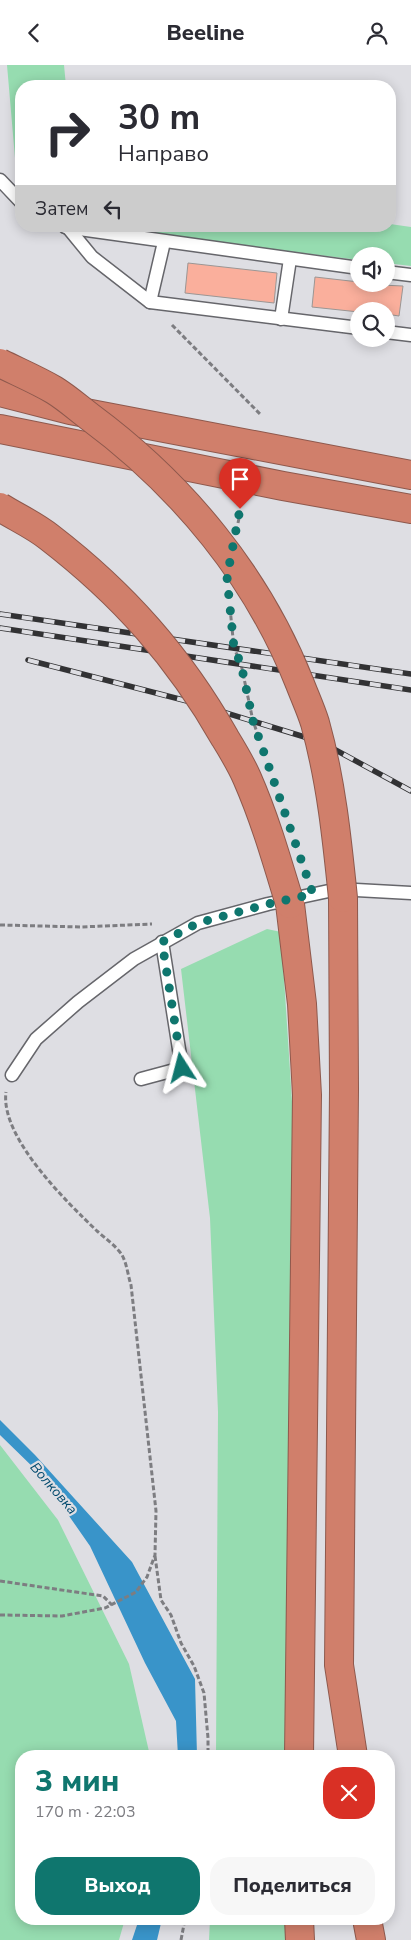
<!DOCTYPE html>
<html lang="ru">
<meta charset="utf-8">
<style>
body{margin:0;font-family:"Nunito Sans",sans-serif;background:#f7f7f7;color:#2b2b33;height:100vh;display:flex;flex-direction:column;font-size:19px;white-space:nowrap}
*{box-sizing:border-box;margin:0}
p{font-size:16px;color:#7c7c81}
.icon{flex:none;width:28px;height:28px;fill:none;stroke:currentColor;stroke-width:2;stroke-linecap:round;stroke-linejoin:round}
.map{position:relative;flex:1;overflow:hidden}
.details{position:absolute;left:15px;top:1685px;width:380px;height:175px;display:flex;flex-direction:column;background:#fff;border-radius:20px;box-shadow:0 2px 12px #0003}
.details>*{flex:none}
.guide{position:absolute;left:15px;top:15px;width:381px;height:152px;border-radius:20px;box-shadow:0 2px 12px #0003;background:#fff;color:#2b2b33;overflow:hidden}
.buttons{position:absolute;left:350px;top:182px;display:grid;gap:10px}
.buttons a{display:grid;place-items:center;width:45px;height:45px;border-radius:50%;background:#fff;box-shadow:0 2px 12px #0003;font-size:25px}
.pin{position:absolute;display:grid;place-items:center;width:42px;height:42px;color:#fff;margin:-51px -21px;border-radius:50% 50% 50% 0;rotate:-45deg;box-shadow:0 0 5px #0007}
.pin .icon{rotate:45deg}
.me{position:absolute;width:55px;margin:-28px;rotate:351deg;stroke-linejoin:round;filter:drop-shadow(0 0 4px #0008)}
.turn{display:flex;align-items:center;gap:18px;height:105px;padding:0 20px;font-size:22px}
.turn .icon{width:65px;height:65px;stroke-width:2.5}
.turn b{display:block;font-size:35px;line-height:42px}
.then{display:flex;align-items:center;height:48px;padding:0 20px;background:#0003;gap:10px;font-size:19px}
.round{display:grid;place-items:center;flex:none;width:52px;height:52px;border-radius:20px;background:#f7f7f7}
.headline{display:flex;align-items:center;justify-content:space-between;height:85px;padding:0 20px}
h1{font-size:30px;font-weight:800;line-height:38px;color:#0f766e}
.action{display:flex;gap:10px;margin-top:auto;padding:10px 20px}
.action a{flex:1;height:58px;border-radius:20px;background:#0f766e;color:#fff;font-size:20px;font-weight:800;line-height:58px;text-align:center}
.action a+a{background:#f7f7f7;color:#2b2b33}
header{display:flex;justify-content:space-between;align-items:center;height:65px;padding:0 20px;background:#fff;font-size:22px;font-weight:800}
.map>svg:first-child{display:block}
.green{fill:#96dcb0}
.water{fill:#3994c9}
.building{fill:#faaf9c;stroke:#9b9694}
.lines{fill:none;stroke-linecap:round;stroke-linejoin:round}
.lane-casing{stroke:#66666b;stroke-width:15}
.highway-casing{stroke:#8e594d;stroke-width:30}
.path{stroke:#7d7d81;stroke-width:3;stroke-dasharray:5 2.5;stroke-linecap:butt}
.lane{stroke:#fff;stroke-width:12}
.highway{stroke:#d07f6b;stroke-width:28}
.rail-casing{stroke:#323234;stroke-width:5.5}
.rail{stroke:#dedee3;stroke-width:4;stroke-dasharray:11;stroke-linecap:butt}
.highway-bridge-casing{stroke:#8e594d;stroke-width:30;stroke-linecap:butt}
.highway-bridge{stroke:#d07f6b;stroke-width:28}
.route{stroke:#0f766e;stroke-width:9;stroke-dasharray:0 16.2}
.labels{text-anchor:middle;stroke-width:4.5;stroke-linejoin:round;paint-order:stroke}
.water-label{font-size:14px;font-style:italic;fill:#00496d;stroke:#dedee3}
</style>
<header><svg class="icon" aria-label="back" viewBox="0 0 24 24"><path d="M15 5l-7 7 7 7"/></svg>Beeline<svg class="icon" aria-label="person" viewBox="0 0 24 24"><circle cx="12" cy="8" r="4"/><path d="M4 21q1-7 8-7t8 7"/></svg></header>
<div class="map">
<svg width="411" height="1875" viewBox="0 0 411 1875">
<rect width="100%" height="100%" fill="#dedee3"/>
<g class="green">
<polygon points="7,0 64,0 66,21 21,21 21,129 17,116"/>
<polygon points="390,159 411,162 411,201 386,198 386,191 359,191 359,195 82,161 390,161"/>
<polygon points="267,864 281,867 293,1052 285,1691 216,1691 218,1347 210,1153 181,904"/>
<polygon points="0,1380 58,1455 129,1599 150,1691 21,1691 21,1854 125,1854 119,1875 0,1875"/>
<polygon points="210,1854 287,1854 287,1875 209,1875"/>
</g>
<g class="water">
<polygon points="0,1355 35,1390 132,1497 195,1614 197,1691 178,1691 176,1656 145,1598 90,1481 39,1408 0,1370"/>
<polygon points="139,1854 162,1854 157,1875 132,1875"/>
</g>
<g class="building">
<polygon points="188,198 277,208 274,238 185,228"/>
<polygon points="315,212 359,217 359,219 403,221 399,251 386,249 386,246 359,247 312,242"/>
</g>
<g class="lines">
<defs>
<g id="lane">
<polyline points="0,115 21,137"/>
<polyline points="65,162 359,203"/>
<polyline points="69,164 92,192 150,237 359,263"/>
<polyline points="386,207 411,210"/>
<polyline points="150,237 164,177"/>
<polyline points="281,254 290,194"/>
<polyline points="386,267 411,270"/>
<polyline points="12,1010 36,974 78,937 134,894 198,858 268,839 338,824 411,828"/>
<polyline points="141,1014 182,1003 162,877"/>
</g>
<g id="highway">
<polyline points="0,327 70,345 411,410"/>
<polyline points="0,364 283,421 411,444"/>
<polyline points="343,833 344,1024 339,1600 353,1691"/>
<polyline points="290,839 302,939 307,1030 299,1691"/>
<polyline points="299,1854 300,1875"/>
<polyline points="367,1854 371,1875"/>
</g>
</defs>
<use href="#lane" class="lane-casing"/>
<use href="#highway" class="highway-casing"/>
<g class="path">
<polyline points="172,260 261,350"/>
<polyline points="238,458 241,444"/>
<polyline points="230,543 234,583 241,599 253,656 259,673"/>
<polyline points="0,860 81,862 152,859"/>
<polyline points="155,1491 161,1535 171,1550 181,1578 194,1601 204,1628 208,1673 208,1691"/>
<polyline points="0,1516 103,1531 112,1540"/>
<path d="M0,1550L62,1551L105,1543L136,1527L147,1512L155,1490L156,1446L131,1220C128,1211 127,1199 122,1190C117,1182 105,1173 97,1166C68,1138 0,1073 6,1027"/>
<polyline points="181,1875 185,1854"/>
</g>
<use href="#lane" class="lane"/>
<use href="#highway" class="highway"/>
<defs>
<g id="rail">
<polyline points="0,549 411,609"/>
<polyline points="0,563 411,625"/>
<polyline points="28,595 187,636 321,677 411,726"/>
</g>
</defs>
<use href="#rail" class="rail-casing"/>
<use href="#rail" class="rail"/>
<defs>
<g id="highway-bridge">
<path d="M0,298C18,307 37,315 54,325C67,333 78,343 90,352C183,421 258,512 300,619C305,632 311,645 315,658C331,715 337,774 343,833"/>
<path d="M0,442C16,452 34,460 49,472C123,529 179,592 225,673C233,686 241,699 247,713C265,754 277,796 290,839"/>
</g>
</defs>
<use href="#highway-bridge" class="highway-bridge-casing"/>
<use href="#highway-bridge" class="highway-bridge"/>
</g>
<g class="lines">
<polyline class="route" points="182,1003 162,877 198,858 268,839 313,829 253,656 241,599 234,583 227,512 240,444"/>
</g>
<g class="labels">
<g class="water-label">
<text transform="translate(54 1423) rotate(49)" y="5">Волковка</text>
</g>
</g>
</svg>
<div class="buttons">
<a><svg class="icon" aria-label="sound" viewBox="0 0 24 24"><path d="M4 9h4l5-4v14l-5-4H4zM17 9q2 3 0 6"/></svg></a>
<a><svg class="icon" aria-label="search" viewBox="0 0 24 24"><circle cx="10" cy="10" r="6"/><path d="M15 15l6 6"/></svg></a>
</div>
<div class="pin" style="left:240px;top:444px;background:#d93025"><svg class="icon" aria-label="arrive" viewBox="0 0 24 24"><path d="M6 21V4h12l-3 4 3 4H6"/></svg></div>
<svg class="me" style="left:182px;top:1003px" viewBox="-20 -20 40 40"><path d="M0-17L14 15 0 8-14 15z" fill="#0f766e" stroke="#fff" stroke-width="4"/></svg>
<div class="guide">
<div class="turn"><svg class="icon" aria-label="right" viewBox="0 0 24 24"><path d="M7 20v-9h11M14 6l5 5-5 5"/></svg><div><b>30 m</b>Направо</div></div>
<div class="then">Затем<svg class="icon" aria-label="left" viewBox="0 0 24 24"><path d="M17 20v-9H6M10 6l-5 5 5 5"/></svg></div>
</div>
<section class="details">
<div class="headline"><div><h1>3 мин</h1><p>170 m · 22:03</p></div><a class="round" style="background:#d93025;color:#fff"><svg class="icon" aria-label="close" viewBox="0 0 24 24"><path d="M6 6l12 12M18 6L6 18"/></svg></a></div>
<div class="action"><a>Выход</a><a>Поделиться</a></div>
</section>
</div>
